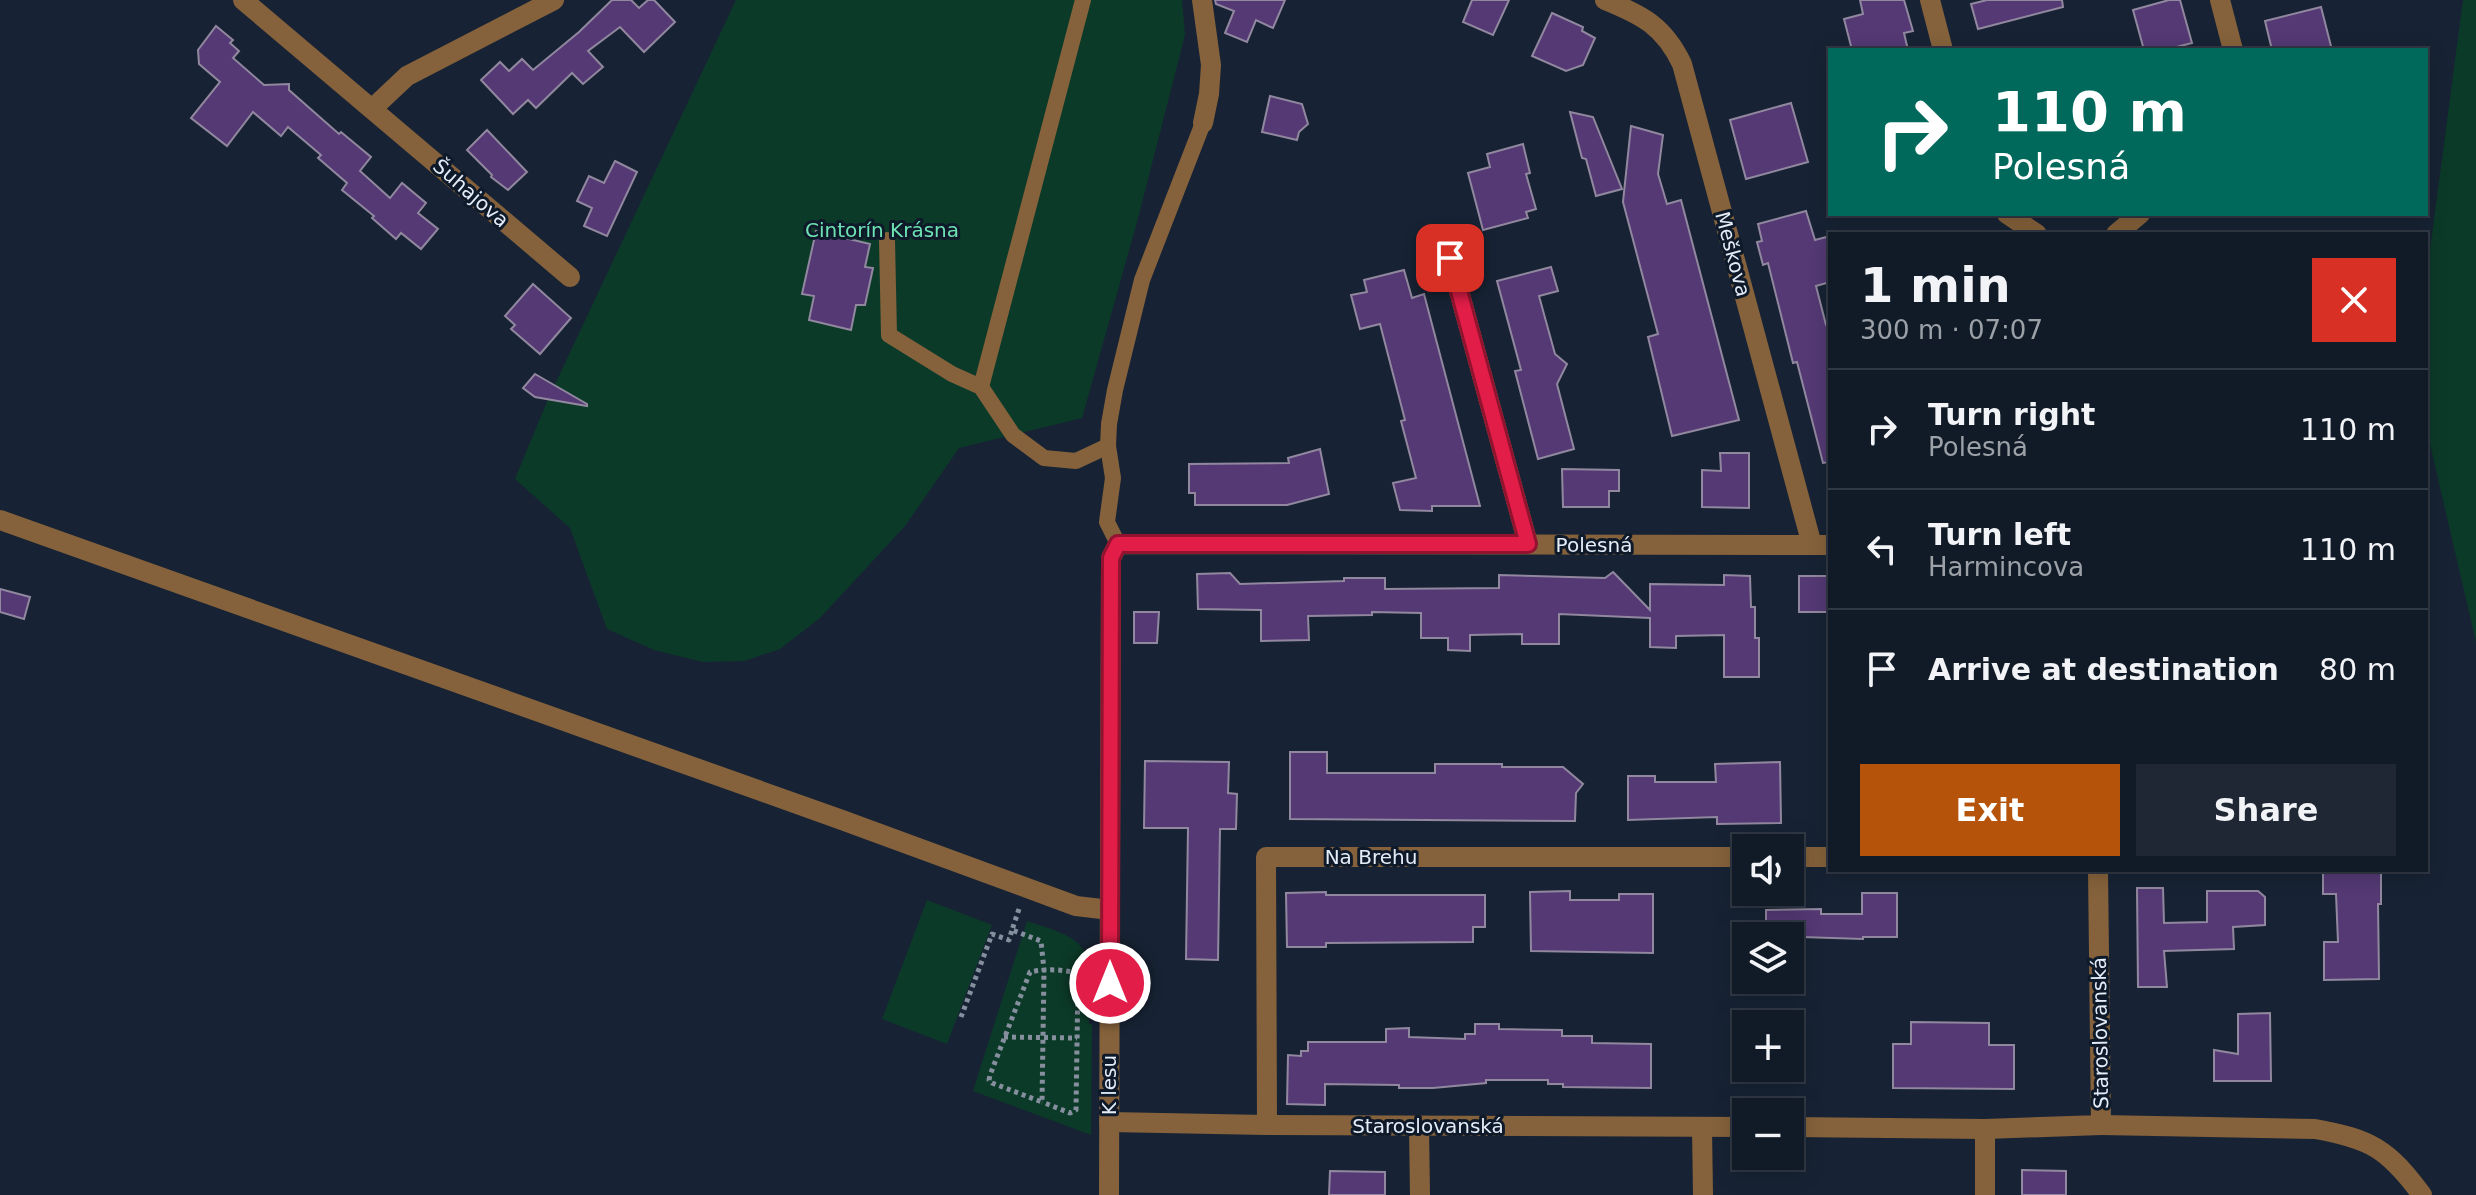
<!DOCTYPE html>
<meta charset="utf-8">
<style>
body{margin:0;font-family:"DejaVu Sans",sans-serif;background:#1e2733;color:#f1f3f6;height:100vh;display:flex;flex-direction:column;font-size:30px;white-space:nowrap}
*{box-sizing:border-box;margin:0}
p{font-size:26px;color:#9ca1a7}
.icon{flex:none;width:44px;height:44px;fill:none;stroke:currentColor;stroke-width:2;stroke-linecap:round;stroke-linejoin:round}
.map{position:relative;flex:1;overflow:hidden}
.side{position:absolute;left:1828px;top:232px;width:600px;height:640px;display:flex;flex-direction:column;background:#111a27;border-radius:0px;box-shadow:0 4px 20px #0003,0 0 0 2px #303844}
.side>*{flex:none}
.banner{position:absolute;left:1828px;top:48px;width:600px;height:168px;border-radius:0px;box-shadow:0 4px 20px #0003,0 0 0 2px #303844;background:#00695c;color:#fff;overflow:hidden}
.fabs{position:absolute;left:1732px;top:834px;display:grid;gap:16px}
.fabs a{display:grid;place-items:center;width:72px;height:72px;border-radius:0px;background:#111a27;box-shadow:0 4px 20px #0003,0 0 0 2px #303844;font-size:40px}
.pin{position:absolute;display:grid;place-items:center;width:68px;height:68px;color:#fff;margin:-34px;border-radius:16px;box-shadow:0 4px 12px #0006}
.me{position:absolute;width:88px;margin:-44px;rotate:0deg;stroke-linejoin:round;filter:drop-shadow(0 0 6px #0008)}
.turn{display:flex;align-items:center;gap:28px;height:168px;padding:0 32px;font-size:36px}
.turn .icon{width:104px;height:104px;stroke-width:2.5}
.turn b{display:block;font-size:56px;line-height:68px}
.round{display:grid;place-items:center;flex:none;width:84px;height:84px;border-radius:0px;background:#1e2733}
.headline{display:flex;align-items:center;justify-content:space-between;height:136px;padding:0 32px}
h1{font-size:48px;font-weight:700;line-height:60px}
.action{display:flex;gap:16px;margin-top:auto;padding:16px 32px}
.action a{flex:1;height:92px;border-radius:0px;background:#b45309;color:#fff;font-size:32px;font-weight:700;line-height:92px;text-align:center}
.action a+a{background:#1e2733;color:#f1f3f6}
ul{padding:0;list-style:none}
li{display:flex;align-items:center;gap:24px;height:120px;padding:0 32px;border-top:2px solid #303844}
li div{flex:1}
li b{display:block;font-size:30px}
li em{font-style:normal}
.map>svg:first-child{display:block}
.green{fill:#0c3a29}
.building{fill:#543974;stroke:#91889f;stroke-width:2}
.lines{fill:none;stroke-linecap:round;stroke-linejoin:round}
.path{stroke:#858f9d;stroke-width:5;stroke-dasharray:4 4;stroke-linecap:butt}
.lane{stroke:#85623b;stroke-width:16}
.street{stroke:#85623b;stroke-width:20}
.route-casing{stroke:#92132f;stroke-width:20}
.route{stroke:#e11d48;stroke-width:14}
.labels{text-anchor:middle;stroke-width:6;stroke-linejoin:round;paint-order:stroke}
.street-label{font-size:20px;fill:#e3ecf7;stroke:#0e1a2a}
.park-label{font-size:20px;fill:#6de3b3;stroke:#0e1a2a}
</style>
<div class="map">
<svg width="2476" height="1195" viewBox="0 0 2476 1195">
<rect width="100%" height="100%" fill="#172334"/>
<g class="green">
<polygon points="736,0 1182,0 1185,35 1137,222 1082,418 959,448 905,526 820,618 780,649 744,661 703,662 654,650 607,629 570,528 515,479 549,397"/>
<polygon points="2463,0 2476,0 2476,642 2426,427 2426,280"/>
<polygon points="927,900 992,925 947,1044 882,1019"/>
<path d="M1027,921C1051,930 1081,934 1089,961V1024H1092L1091,1135L973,1091Z"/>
</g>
<g class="building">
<polygon points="612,0 631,0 639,8 648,0 654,0 675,22 644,52 620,27 588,51 603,67 583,84 572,73 536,108 528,100 513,114 481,80 500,62 509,71 522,59 533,70 579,32"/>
<polygon points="1215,0 1285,0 1273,28 1256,20 1247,42 1225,33 1234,11 1216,4"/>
<polygon points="1472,0 1509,0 1493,35 1463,22"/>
<polygon points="1860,0 1904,0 1913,31 1904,33 1908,50 1852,50 1844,19 1863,14"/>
<polygon points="1987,0 2062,0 2063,7 1978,29 1971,4"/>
<polygon points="2169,0 2180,0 2192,43 2165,50 2144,50 2133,10"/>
<polygon points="2321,7 2332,50 2272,50 2265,21"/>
<polygon points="1552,13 1583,27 1582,31 1595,38 1583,65 1566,71 1532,56"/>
<polygon points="216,26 233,40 230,43 239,51 233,58 264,85 289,84 289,90 339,134 341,132 371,157 360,171 390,198 402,183 426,203 418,213 438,229 421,249 401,233 396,239 372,218 374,216 342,190 347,183 318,158 321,155 288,127 281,136 253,112 227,146 191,118 220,82 199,64 198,50"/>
<polygon points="1270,96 1302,104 1308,124 1299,132 1297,140 1262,132"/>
<polygon points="1791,103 1808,162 1746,179 1730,120"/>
<polygon points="1570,112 1593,117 1622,189 1596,196 1586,159 1582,158"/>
<polygon points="1631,126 1663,135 1658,174 1667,204 1681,200 1739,420 1672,436 1648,337 1658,334 1623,202"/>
<polygon points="487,130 527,172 508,190 491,177 492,175 467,150"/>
<polygon points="1523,144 1530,173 1526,174 1536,209 1526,212 1528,218 1483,230 1468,173 1490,167 1487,154"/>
<polygon points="615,161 637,172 607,236 584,226 592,208 577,201 589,176 604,183"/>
<polygon points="1806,211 1815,240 1830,236 1830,282 1816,286 1826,325 1830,324 1830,462 1823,463 1797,362 1793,363 1768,263 1763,265 1757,242 1762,241 1758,224"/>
<polygon points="816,231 870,244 865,267 873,268 865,305 856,305 851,330 809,320 814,296 802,294"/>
<polygon points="1551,267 1558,291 1539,296 1555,354 1567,364 1557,384 1574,449 1538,459 1515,371 1521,370 1497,281"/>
<polygon points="1404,270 1412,298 1424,294 1480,506 1432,506 1432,511 1400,510 1393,483 1416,478 1401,421 1405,420 1380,324 1360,329 1351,295 1367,292 1364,280"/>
<polygon points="533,284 571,318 540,354 511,329 515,325 505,316"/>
<polygon points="535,374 587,404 587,406 535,397 523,388"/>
<polygon points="1320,449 1329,494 1287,505 1195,505 1195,493 1189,493 1189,464 1289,463 1288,458"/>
<polygon points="1720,453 1749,453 1749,508 1702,507 1702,470 1721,471"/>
<polygon points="1562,469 1619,470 1619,491 1609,491 1609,507 1563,507"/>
<polygon points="1613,572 1650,610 1650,584 1724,585 1724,575 1750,576 1751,607 1755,607 1755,638 1759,638 1759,677 1724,677 1724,635 1676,636 1676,648 1650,647 1650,618 1559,614 1559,644 1522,644 1522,634 1470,635 1470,651 1448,650 1448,638 1421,638 1421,613 1372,612 1372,615 1308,616 1309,640 1261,641 1261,610 1198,609 1197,574 1230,573 1240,584 1344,581 1344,578 1385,578 1385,589 1499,588 1499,575 1605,578"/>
<rect x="1799" y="576" width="31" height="36"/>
<polygon points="0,589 30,597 24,619 0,612"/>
<polygon points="1134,612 1159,612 1157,643 1134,643"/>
<polygon points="1290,752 1327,752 1327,773 1435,773 1435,764 1502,764 1502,767 1563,767 1583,784 1576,793 1575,821 1290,819"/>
<polygon points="1145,761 1229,762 1228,793 1237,794 1236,829 1220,829 1218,960 1186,959 1188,828 1144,828"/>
<polygon points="1780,762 1781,823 1717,824 1717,817 1628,820 1628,776 1655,776 1655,782 1716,782 1715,764"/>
<polygon points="2323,870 2381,870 2381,904 2378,904 2379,979 2324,980 2324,942 2338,942 2336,894 2323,894"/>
<polygon points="2137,888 2163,888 2164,923 2207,922 2207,891 2258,891 2265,897 2265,925 2233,927 2234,949 2164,951 2167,987 2138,987"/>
<polygon points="1570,891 1570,900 1619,900 1619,894 1653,894 1653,953 1531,951 1530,892"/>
<polygon points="1326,892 1326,895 1485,895 1485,927 1473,927 1473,942 1326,943 1326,947 1287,947 1286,893"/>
<polygon points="1862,893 1897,893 1897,937 1863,937 1863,939 1766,936 1766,910 1821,909 1821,914 1862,914"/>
<polygon points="2270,1013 2271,1081 2214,1081 2214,1050 2238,1054 2238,1014"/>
<polygon points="1911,1022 1989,1023 1989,1045 2014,1045 2014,1089 1893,1088 1893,1044 1911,1044"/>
<polygon points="1475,1024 1499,1024 1499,1029 1562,1030 1562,1036 1592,1036 1592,1043 1651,1044 1651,1088 1563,1087 1563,1084 1548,1084 1548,1080 1486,1080 1486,1083 1433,1088 1399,1088 1399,1085 1325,1084 1325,1105 1287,1104 1288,1055 1301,1056 1301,1051 1308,1051 1308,1042 1386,1042 1386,1029 1409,1028 1409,1037 1465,1039 1465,1034 1475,1034"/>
<polygon points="2022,1170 2066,1171 2066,1195 2022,1195"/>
<polygon points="1330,1171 1385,1172 1385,1195 1329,1195"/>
</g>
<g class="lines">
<g class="path">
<path d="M1019,909L1012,930L1041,941L1044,970L1042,1102L992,1083L989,1080L990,1075L1030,972C1043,969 1062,969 1076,973L1078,978L1076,1110L1070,1113L1042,1102"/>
<polyline points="961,1017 992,934 1009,940 1012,930"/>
<polyline points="1004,1037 1077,1038"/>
</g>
<g class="lane">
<polyline points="887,240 889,335 952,374 981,387 1013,435 1044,458 1076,461 1108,446"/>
<polyline points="981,387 1083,0"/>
<polyline points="1118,544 1107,522 1113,478 1108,446 1109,424 1115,390 1142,280 1203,123"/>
</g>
<g class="street">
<polyline points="243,0 570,277"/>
<polyline points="1202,0 1211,65 1209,94 1203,123"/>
<path d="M1605,0C1642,15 1664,26 1682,64L1812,545"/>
<polyline points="1930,0 1943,50"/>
<polyline points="2220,0 2233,50"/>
<polyline points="373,108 407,76 554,0"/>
<polyline points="2007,214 2037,234"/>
<polyline points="2116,234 2140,214"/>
<polyline points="1450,258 1528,544"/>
<polyline points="0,520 842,820 1076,906 1110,910"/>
<polyline points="1790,857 1830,857"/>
<polyline points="1109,1122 1267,1125 1746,1127"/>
<polyline points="1267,1125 1266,857 1746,857"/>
<path d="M2101,1125L2315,1129C2371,1139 2388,1149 2422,1195"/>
<polyline points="1419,1126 1420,1195"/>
<polyline points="1702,1127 1703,1195"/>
<polyline points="1790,1127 1985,1129 2101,1125 2098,870"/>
<polyline points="1109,1195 1111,558 1118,544 1830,545"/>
<polyline points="1985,1195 1985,1129"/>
</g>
</g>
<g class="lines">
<defs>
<polyline id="route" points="1110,983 1111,558 1118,544 1528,544 1450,258"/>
</defs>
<use href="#route" class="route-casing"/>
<use href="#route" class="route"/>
</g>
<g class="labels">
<g class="street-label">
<text transform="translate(471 193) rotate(41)" y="7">Šuhajova</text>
<text transform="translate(1733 254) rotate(75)" y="7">Meškova</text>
<text x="1594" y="552">Polesná</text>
<text x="1371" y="864">Na Brehu</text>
<text transform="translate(2100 1033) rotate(-91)" y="7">Staroslovanská</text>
<text transform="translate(1109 1085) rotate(-90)" y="7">K lesu</text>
<text x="1428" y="1133">Staroslovanská</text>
</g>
<g class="park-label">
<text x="882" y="237">Cintorín Krásna</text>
</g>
</g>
</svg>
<div class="fabs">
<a><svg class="icon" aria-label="sound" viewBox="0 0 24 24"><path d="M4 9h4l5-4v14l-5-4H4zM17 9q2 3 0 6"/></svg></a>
<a><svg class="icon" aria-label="layers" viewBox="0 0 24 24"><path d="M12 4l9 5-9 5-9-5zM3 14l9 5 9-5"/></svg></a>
<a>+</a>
<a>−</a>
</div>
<div class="pin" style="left:1450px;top:258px;background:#d93025"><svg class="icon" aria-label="arrive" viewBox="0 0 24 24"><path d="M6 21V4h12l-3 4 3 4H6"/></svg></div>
<svg class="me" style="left:1110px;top:983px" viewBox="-20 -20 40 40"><circle r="17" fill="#e11d48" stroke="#fff" stroke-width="3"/><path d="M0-11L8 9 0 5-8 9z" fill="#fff"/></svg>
<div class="banner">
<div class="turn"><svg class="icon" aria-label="right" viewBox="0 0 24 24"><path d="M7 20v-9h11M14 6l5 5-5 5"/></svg><div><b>110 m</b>Polesná</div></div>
</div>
<section class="side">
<div class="headline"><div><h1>1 min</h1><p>300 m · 07:07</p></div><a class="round" style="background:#d93025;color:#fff"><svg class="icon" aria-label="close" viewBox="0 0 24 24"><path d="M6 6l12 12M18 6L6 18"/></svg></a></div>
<ul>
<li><svg class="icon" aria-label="right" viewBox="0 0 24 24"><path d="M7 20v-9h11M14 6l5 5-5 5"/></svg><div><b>Turn right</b><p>Polesná</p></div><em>110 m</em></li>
<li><svg class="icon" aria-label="left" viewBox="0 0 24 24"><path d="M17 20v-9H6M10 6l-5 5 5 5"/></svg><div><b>Turn left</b><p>Harmincova</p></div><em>110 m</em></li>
<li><svg class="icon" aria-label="arrive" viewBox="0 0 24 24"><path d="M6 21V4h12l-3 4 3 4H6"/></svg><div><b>Arrive at destination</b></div><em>80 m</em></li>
</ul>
<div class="action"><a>Exit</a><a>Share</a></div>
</section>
</div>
